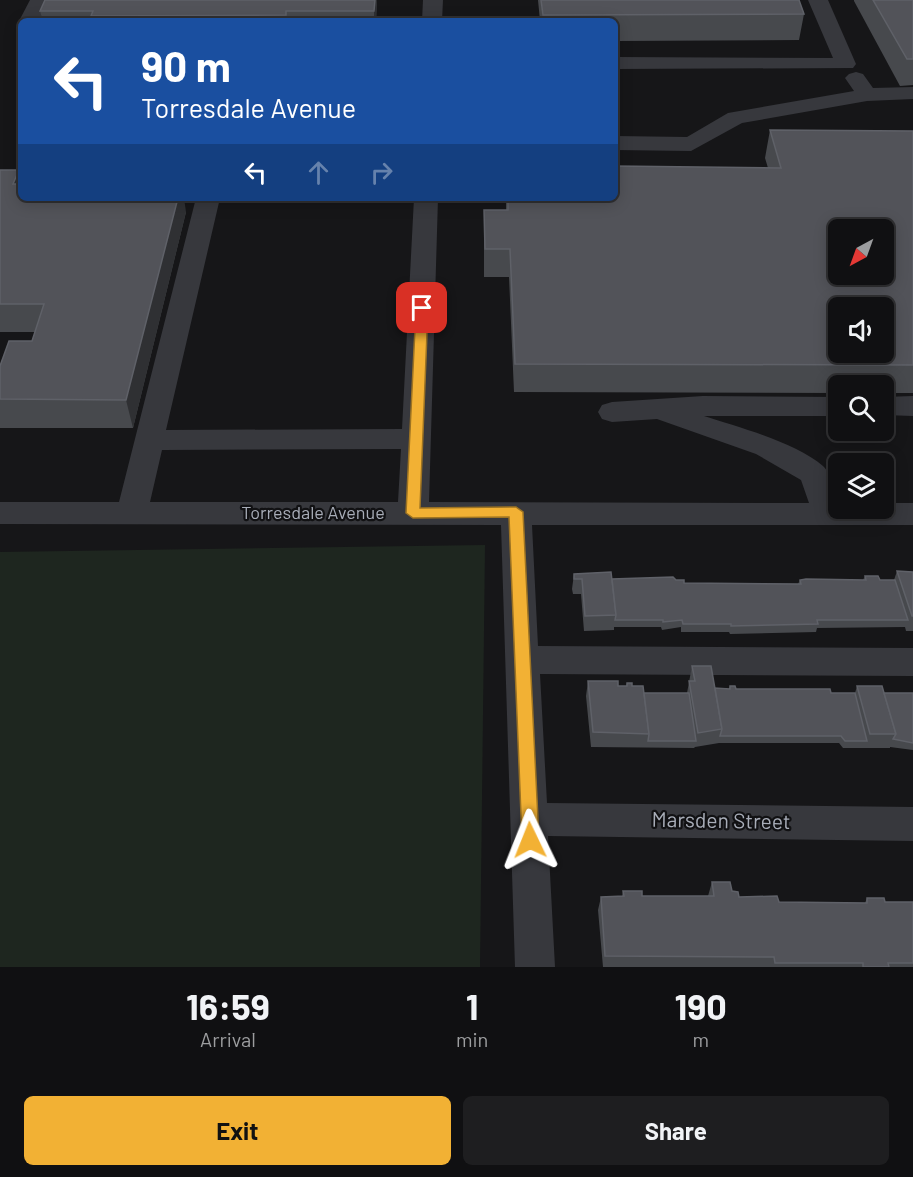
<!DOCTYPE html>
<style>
body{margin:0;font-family:Barlow,sans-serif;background:#1e1e20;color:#f1f3f6;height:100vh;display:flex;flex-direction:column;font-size:22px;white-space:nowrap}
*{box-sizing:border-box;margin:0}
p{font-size:20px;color:#9c9d9f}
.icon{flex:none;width:33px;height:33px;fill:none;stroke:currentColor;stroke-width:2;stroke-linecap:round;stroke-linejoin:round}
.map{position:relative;height:967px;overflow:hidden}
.panel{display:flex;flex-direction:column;background:#101012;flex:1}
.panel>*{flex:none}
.guide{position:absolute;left:18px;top:18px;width:600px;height:183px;border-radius:9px;box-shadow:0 3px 15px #0003,0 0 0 2px #303032;background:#1a4fa0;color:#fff;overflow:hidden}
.needle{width:39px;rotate:221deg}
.controls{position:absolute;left:828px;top:219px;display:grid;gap:12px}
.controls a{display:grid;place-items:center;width:66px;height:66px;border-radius:9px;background:#101012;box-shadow:0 3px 15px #0003,0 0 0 2px #303032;font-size:30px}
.pin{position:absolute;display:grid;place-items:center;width:51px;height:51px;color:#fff;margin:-26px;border-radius:12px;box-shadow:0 3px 9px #0006}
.me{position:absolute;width:66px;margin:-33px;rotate:358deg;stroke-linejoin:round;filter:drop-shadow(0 0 4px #0008)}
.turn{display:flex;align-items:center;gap:21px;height:126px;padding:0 24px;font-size:27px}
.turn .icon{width:78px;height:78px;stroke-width:2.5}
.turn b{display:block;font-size:42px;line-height:51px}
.lanes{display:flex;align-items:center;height:57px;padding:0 24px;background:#0003;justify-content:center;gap:30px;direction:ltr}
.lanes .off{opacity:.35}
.eta{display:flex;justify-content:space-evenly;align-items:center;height:102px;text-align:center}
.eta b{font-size:36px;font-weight:700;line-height:42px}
.button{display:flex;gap:12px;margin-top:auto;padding:12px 24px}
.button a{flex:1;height:69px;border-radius:9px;background:#f2b134;color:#111;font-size:24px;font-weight:700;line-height:69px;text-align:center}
.button a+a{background:#1e1e20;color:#f1f3f6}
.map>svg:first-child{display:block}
.green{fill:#1e261f}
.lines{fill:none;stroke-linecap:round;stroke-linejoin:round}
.minor{fill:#37383d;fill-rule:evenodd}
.wall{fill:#47494d}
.shaded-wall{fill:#2f3033}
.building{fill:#525359;stroke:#5f6168;stroke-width:1.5;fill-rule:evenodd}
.route{fill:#f2b134;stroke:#9d7322;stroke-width:1.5}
.labels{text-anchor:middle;stroke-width:4.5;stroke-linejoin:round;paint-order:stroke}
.street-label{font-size:18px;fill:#a8adb8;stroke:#111113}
.near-street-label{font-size:21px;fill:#a8adb8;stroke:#111113}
</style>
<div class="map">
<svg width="913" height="967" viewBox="0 0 913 967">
<rect width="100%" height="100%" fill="#161618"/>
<polygon class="green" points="485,545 480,967 0,967 0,552"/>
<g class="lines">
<g class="minor">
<polygon points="30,0 50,0 39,21 21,21 21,24 19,21"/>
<polygon points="423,0 443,0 442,21 422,21"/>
<polygon points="808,0 828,0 856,64 853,68 615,69 615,57 833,58"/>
<polygon points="856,72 863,74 873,88 913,87 913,99 867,101 742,123 691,151 615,150 615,136 687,137 728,113 854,91 845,78 849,74"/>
<path d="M196,198H220L166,430L402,429L414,198H438L429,502L809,503L801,480L756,454L657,419L612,422L602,419L598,412L602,405L612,402L703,396L838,397V416H704C738,427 795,442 823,466C832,474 838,497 838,508H884V503H913V525H532L538,646L913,648V676L540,674L547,803L913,807V841L548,836L555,967H515L501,525L0,524V502H119ZM401,449L398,502H150L162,450Z"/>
<polygon points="913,396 913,416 884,415 884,397"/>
</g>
</g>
<g class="wall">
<polygon points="45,0 377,0 376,21 43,21 40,11"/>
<polygon points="538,0 799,0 804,14 799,40 615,41 615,21 540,21"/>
<polygon points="854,0 913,0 913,85 900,86 854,1"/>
<polygon points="770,130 913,131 913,393 884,393 884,386 838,386 838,393 514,392 509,277 484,277 484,210 506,210 506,198 615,198 768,168 765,158"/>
<polygon points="0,170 19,170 21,178 21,198 186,212 133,428 0,428 0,366 32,341 35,332 0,332"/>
<polygon points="897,571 913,572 913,631 906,631 905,627 817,628 816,632 730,634 729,632 681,632 681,627 662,630 661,627 614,627 614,630 584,631 581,594 573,594 572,589 574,574 612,579 676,580 684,583 798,584 800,580 863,580 865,576 880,580 894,580"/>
<polygon points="692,666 715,688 729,689 730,686 736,689 831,693 855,693 857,686 884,693 913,693 913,750 890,747 890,748 843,748 839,743 719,743 695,747 694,748 591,747 586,696 588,681 618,686 626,686 627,683 644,693 687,693"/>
<polygon points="712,882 732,891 739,897 779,902 865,903 867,898 885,902 913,902 913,967 603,967 598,910 601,897 622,896 623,891 642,896 708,896"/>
</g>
<g class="shaded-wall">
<polygon points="375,0 377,0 376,21 374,21 374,11"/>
<polygon points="19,170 21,178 21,198 13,184"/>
<polygon points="178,198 184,198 186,212 133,428 126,400"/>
</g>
<g class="building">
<polygon points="45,0 375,0 374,11 286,11 286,15 91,16 93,11 40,11"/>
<polygon points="541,0 799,0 804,14 543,15"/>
<polygon points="873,0 913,0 913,59 907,59"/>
<path d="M770,130L913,131V365L515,364L510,249H485L484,210H508V198H615V166L781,168ZM838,230H884V274H838ZM838,308H884V352H838Z"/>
<polygon points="0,170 19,170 13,184 21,184 21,198 178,198 126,400 0,399 0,366 9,341 32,341 44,304 0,304"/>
<polygon points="897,571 913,572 913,616 912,616"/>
<polygon points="611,572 616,615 585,616 582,579 574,579 574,574"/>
<polygon points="865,576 878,576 880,580 895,580 908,620 817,620 818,624 731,626 731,624 683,624 682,620 663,622 663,620 615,620 616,615 612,579 673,577 676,580 684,580 684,583 798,584 801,584 800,580 806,579 866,580"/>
<polygon points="692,666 711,666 722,729 698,733 689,681 695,681"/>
<polygon points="588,681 618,681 618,686 627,686 627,683 632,683 632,686 643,686 649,734 593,732"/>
<polygon points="730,686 735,686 736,689 830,689 831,693 855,693 867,741 845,741 841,736 720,736 722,729 715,688 730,689"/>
<polygon points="857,686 882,686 896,734 870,734"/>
<polygon points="644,693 689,693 696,741 648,741 649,734"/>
<polygon points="884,693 913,693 913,743 893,739 896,734"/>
<polygon points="712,882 730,882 732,891 738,892 739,897 777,896 779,902 867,903 867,898 884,898 885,902 913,902 913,963 888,963 889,967 863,967 863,963 775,963 774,957 605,956 601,897 624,896 623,891 642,891 642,896 714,896"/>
</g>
<polygon class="route" points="422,304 428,308 420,508 516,507 523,512 539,840 536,845 530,848 524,845 522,840 509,517 413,518 406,513 416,308"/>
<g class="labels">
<g class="street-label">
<text x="313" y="519">Torresdale Avenue</text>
</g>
<g class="near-street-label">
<text transform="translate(721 821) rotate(1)" y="7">Marsden Street</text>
</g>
</g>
</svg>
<div class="controls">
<a><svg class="needle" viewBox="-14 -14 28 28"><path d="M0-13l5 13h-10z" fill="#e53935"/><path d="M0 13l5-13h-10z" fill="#9c9d9f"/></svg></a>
<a><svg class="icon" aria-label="sound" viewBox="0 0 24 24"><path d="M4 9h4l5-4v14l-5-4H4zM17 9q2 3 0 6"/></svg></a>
<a><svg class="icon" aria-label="search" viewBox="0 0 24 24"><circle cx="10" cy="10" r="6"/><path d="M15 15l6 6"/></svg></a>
<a><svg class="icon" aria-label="layers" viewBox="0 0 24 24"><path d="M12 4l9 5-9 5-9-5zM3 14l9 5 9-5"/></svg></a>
</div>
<div class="pin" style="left:422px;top:308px;background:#d93025"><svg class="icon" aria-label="arrive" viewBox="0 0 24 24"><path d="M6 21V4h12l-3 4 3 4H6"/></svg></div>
<svg class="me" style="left:530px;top:840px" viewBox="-20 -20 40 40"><path d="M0-17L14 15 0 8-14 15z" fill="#f2b134" stroke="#fff" stroke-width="4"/></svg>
<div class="guide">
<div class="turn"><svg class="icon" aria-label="left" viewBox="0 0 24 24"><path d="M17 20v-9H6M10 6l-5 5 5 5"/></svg><div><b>90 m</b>Torresdale Avenue</div></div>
<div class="lanes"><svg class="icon" aria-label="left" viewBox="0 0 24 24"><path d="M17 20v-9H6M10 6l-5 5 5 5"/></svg><svg class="icon off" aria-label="ahead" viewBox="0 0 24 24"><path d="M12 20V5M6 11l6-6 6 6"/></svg><svg class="icon off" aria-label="right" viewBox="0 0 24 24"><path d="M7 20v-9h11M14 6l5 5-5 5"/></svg></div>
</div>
</div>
<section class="panel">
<div class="eta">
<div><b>16:59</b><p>Arrival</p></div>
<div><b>1</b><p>min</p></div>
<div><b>190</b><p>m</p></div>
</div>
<div class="button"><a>Exit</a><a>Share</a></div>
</section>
